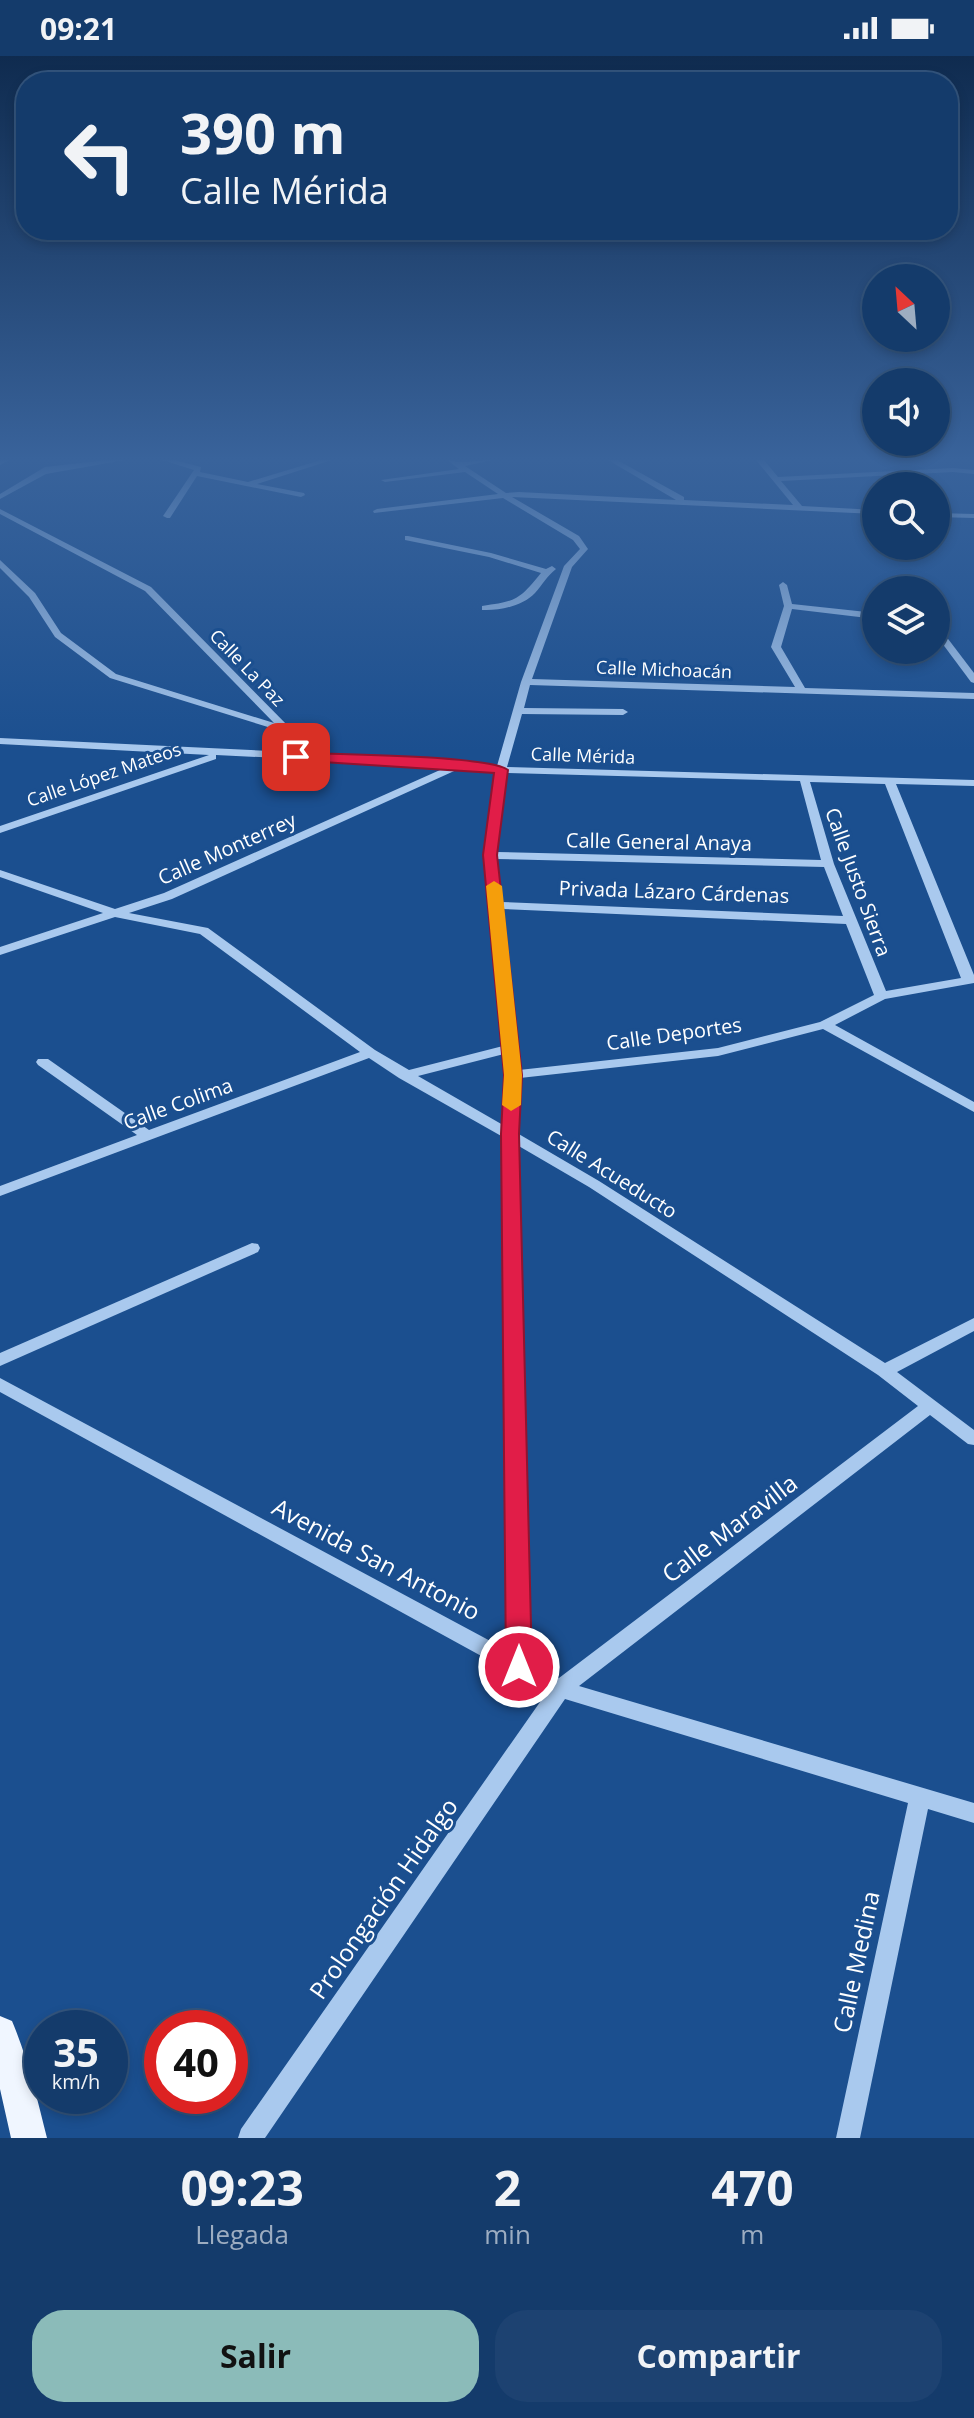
<!DOCTYPE html>
<html lang="es">
<meta charset="utf-8">
<style>
body{margin:0;font-family:"Open Sans",sans-serif;background:#1d4271;color:#f1f3f6;height:100vh;display:flex;flex-direction:column;font-size:30px;white-space:nowrap}
*{box-sizing:border-box;margin:0}
p{font-size:26px;color:#9dadc1}
.icon{flex:none;width:44px;height:44px;fill:none;stroke:currentColor;stroke-width:2;stroke-linecap:round;stroke-linejoin:round}
.map{position:relative;height:2082px;overflow:hidden}
.drawer{display:flex;flex-direction:column;background:#143b6b;flex:1}
.drawer>*{flex:none}
.banner{position:absolute;left:16px;top:16px;width:942px;height:168px;border-radius:32px;box-shadow:0 4px 12px #0003,0 0 0 2px #33557e;background:#143b6b;color:#f1f3f6;overflow:hidden}
.needle{width:52px;rotate:334deg}
.buttons{position:absolute;left:862px;top:208px;display:grid;gap:16px}
.buttons a{display:grid;place-items:center;width:88px;height:88px;border-radius:50%;background:#143b6b;box-shadow:0 4px 12px #0003,0 0 0 2px #33557e;font-size:40px}
.speed{position:absolute;left:24px;top:1954px;display:flex;gap:16px;font-size:40px;font-weight:700;text-align:center}
.speed>*{display:grid;place-content:center;width:104px;height:104px;border-radius:50%;background:#143b6b;box-shadow:0 4px 12px #0003,0 0 0 2px #33557e;line-height:1}
.speed small{font-size:20px;font-weight:400}
.speed .limit{border:12px solid #d22;background:#fff;color:#111}
.pin{position:absolute;display:grid;place-items:center;width:68px;height:68px;color:#fff;margin:-34px;border-radius:16px;box-shadow:0 4px 12px #0006}
.me{position:absolute;width:88px;margin:-44px;rotate:0deg;stroke-linejoin:round;filter:drop-shadow(0 0 6px #0008)}
.turn{display:flex;align-items:center;gap:28px;height:168px;padding:0 32px;font-size:36px}
.turn .icon{width:104px;height:104px;stroke-width:2.5}
.turn b{display:block;font-size:56px;line-height:68px}
.eta{display:flex;justify-content:space-evenly;align-items:center;height:136px;text-align:center}
.eta b{font-size:48px;font-weight:700;line-height:56px}
.cta{display:flex;gap:16px;margin-top:auto;padding:16px 32px}
.cta a{flex:1;height:92px;border-radius:32px;background:#8bbbb9;color:#111;font-size:32px;font-weight:700;line-height:92px;text-align:center}
.cta a+a{background:#1d4271;color:#f1f3f6}
.status{display:flex;justify-content:space-between;align-items:center;height:56px;padding:0 40px;background:#143b6b;direction:ltr}
.status svg{height:22px;fill:currentColor}
.map>svg:first-child{display:block}
.lines{fill:none;stroke-linecap:round;stroke-linejoin:round}
.minor{fill:#a9c9ee;fill-rule:evenodd}
.major{fill:#f0f6ff;fill-rule:evenodd}
.route{fill:#e11d48;stroke:#92132f;stroke-width:2}
.slow{fill:#f59e0b}
.labels{text-anchor:middle;stroke-width:6;stroke-linejoin:round;paint-order:stroke}
.far-street-label{font-size:18px;fill:#fff;stroke:#1b4f8f}
.street-label{font-size:20px;fill:#fff;stroke:#1b4f8f}
.near-street-label{font-size:24px;fill:#fff;stroke:#1b4f8f}
</style>
<div class="status"><b>09:21</b><svg viewBox="0 0 49 12"><path d="M0 12V9h3v3zM5 12V6h3v6zM10 12V3h3v9zM15 12V0h3v12zM26 1h20v11H26zM47 4h2v5h-2z"/></svg></div>
<div class="map">
<svg width="974" height="2082" viewBox="0 0 974 2082">
<rect width="100%" height="100%" fill="#1b4f8f"/>
<g class="lines">
<g class="minor">
<polygon points="0,404 10,404 0,409"/>
<polygon points="107,404 125,404 46,418 0,443 0,438 45,411"/>
<polygon points="162,404 174,404 201,411 200,416 248,426 321,404 332,404 257,428 304,437 305,439 301,441 197,420 170,462 167,462 163,460 194,414"/>
<path d="M447,404L460,406L493,404L465,410L506,437L519,436L676,444L608,404H617L684,441V444L793,449L756,404H764L778,421L953,412L974,414V418L953,416L781,425L802,450L876,454V458L512,441L579,480L588,493L572,511L532,623L795,631L771,591L784,550L779,529L783,526L787,529L792,548L876,557V563L792,553L781,591L805,632L974,637V643L530,629L524,652L623,653L628,656L623,659L522,658L507,711L974,724V730L896,728L974,919V927L885,943L835,969L974,1046V1056L823,973L718,1000L520,1022L517,1077L599,1125L885,1307L974,1262V1275L897,1316L974,1374V1389L968,1388L930,1359L579,1630L974,1747V1767L928,1753L860,2082H836L908,1747L565,1643L265,2082H238L241,2073L547,1636L0,1336V1322L509,1595L503,1081L399,1022L369,1002L0,1140V1130L137,1079L38,1009L36,1006L38,1003H48L149,1074L360,996L200,878L115,861L0,899V891L103,857L0,821V814L115,853L164,837L449,710L216,699V703L0,777V770L209,699L0,688V682L290,696L285,679L281,675L110,622L55,581L29,541L0,512V504L35,537L61,577L116,618L274,667L145,535L0,458V453L151,531L294,676L300,697L463,705L497,710L521,626L564,510L580,493L573,484L503,442L374,457L373,455L377,453L498,438L465,416L385,426L381,424L459,413ZM463,711L495,716L484,799L503,990L409,1014L375,994L208,872L129,857L172,843ZM506,717L800,725L821,804L496,796ZM810,726L885,728L961,922L886,935L834,808ZM496,803L824,811L843,860L501,846ZM502,853L846,868L874,939L820,966L718,992L519,1014ZM504,998L506,1019L503,1069L418,1020ZM517,1089L589,1131L878,1319L918,1350L559,1622L529,1606Z"/>
<polygon points="936,457 974,458 974,462 936,461"/>
<path d="M408,480L491,497L546,513L552,510L556,513C547,520 543,528 535,537C523,550 499,555 482,554V550C517,545 519,544 541,517L489,501L405,484V480Z"/>
<polygon points="936,570 939,571 974,617 974,627 971,626 936,579"/>
<polygon points="252,1187 258,1188 260,1192 258,1196 0,1310 0,1297"/>
</g>
<path class="major" d="M0,1960L12,1965C28,2003 37,2042 47,2082H11L0,2033Z"/>
</g>
<linearGradient id="sky" x2="0" y2="1"><stop stop-color="#0f2b4f"/><stop offset="0.58" stop-color="#39639b"/><stop offset="1" stop-color="#39639b" stop-opacity="0"/></linearGradient>
<rect width="974" height="695" fill="url(#sky)"/>
<path class="route" d="M296,697C330,698 489,699 508,714L497,799L522,1019L519,1078L532,1611L528,1618L519,1621L510,1618L506,1611L501,1078L504,1019L483,799L494,717L291,704L289,701Z"/>
<polygon class="slow" points="494,825 502,830 522,1019 521,1049 511,1055 502,1049 504,1019 486,830"/>
<g class="labels">
<g class="far-street-label">
<text transform="translate(247 612) rotate(46)" y="6">Calle La Paz</text>
<text transform="translate(664 614) rotate(2)" y="6">Calle Michoacán</text>
<text transform="translate(583 700) rotate(2)" y="6">Calle Mérida</text>
<text transform="translate(104 719) rotate(-19)" y="6">Calle López Mateos</text>
</g>
<g class="street-label">
<text transform="translate(659 786) rotate(1)" y="7">Calle General Anaya</text>
<text transform="translate(227 793) rotate(-24)" y="7">Calle Monterrey</text>
<text transform="translate(858 826) rotate(70)" y="7">Calle Justo Sierra</text>
<text transform="translate(674 836) rotate(2)" y="7">Privada Lázaro Cárdenas</text>
<text transform="translate(674 978) rotate(-8)" y="7">Calle Deportes</text>
<text transform="translate(178 1048) rotate(-20)" y="7">Calle Colima</text>
<text transform="translate(612 1118) rotate(32)" y="7">Calle Acueducto</text>
</g>
<g class="near-street-label">
<text transform="translate(730 1473) rotate(-37)" y="8">Calle Maravilla</text>
<text transform="translate(376 1504) rotate(28)" y="8">Avenida San Antonio</text>
<text transform="translate(384 1843) rotate(-55)" y="8">Prolongación Hidalgo</text>
<text transform="translate(857 1906) rotate(-78)" y="8">Calle Medina</text>
</g>
</g>
</svg>
<div class="buttons">
<a><svg class="needle" viewBox="-14 -14 28 28"><path d="M0-13l5 13h-10z" fill="#e53935"/><path d="M0 13l5-13h-10z" fill="#9dadc1"/></svg></a>
<a><svg class="icon" aria-label="sound" viewBox="0 0 24 24"><path d="M4 9h4l5-4v14l-5-4H4zM17 9q2 3 0 6"/></svg></a>
<a><svg class="icon" aria-label="search" viewBox="0 0 24 24"><circle cx="10" cy="10" r="6"/><path d="M15 15l6 6"/></svg></a>
<a><svg class="icon" aria-label="layers" viewBox="0 0 24 24"><path d="M12 4l9 5-9 5-9-5zM3 14l9 5 9-5"/></svg></a>
</div>
<div class="speed"><div>35<small>km/h</small></div><div class="limit">40</div></div>
<div class="pin" style="left:296px;top:701px;background:#d93025"><svg class="icon" aria-label="arrive" viewBox="0 0 24 24"><path d="M6 21V4h12l-3 4 3 4H6"/></svg></div>
<svg class="me" style="left:519px;top:1611px" viewBox="-20 -20 40 40"><circle r="17" fill="#e11d48" stroke="#fff" stroke-width="3"/><path d="M0-11L8 9 0 5-8 9z" fill="#fff"/></svg>
<div class="banner">
<div class="turn"><svg class="icon" aria-label="left" viewBox="0 0 24 24"><path d="M17 20v-9H6M10 6l-5 5 5 5"/></svg><div><b>390 m</b>Calle Mérida</div></div>
</div>
</div>
<section class="drawer">
<div class="eta">
<div><b>09:23</b><p>Llegada</p></div>
<div><b>2</b><p>min</p></div>
<div><b>470</b><p>m</p></div>
</div>
<div class="cta"><a>Salir</a><a>Compartir</a></div>
</section>
